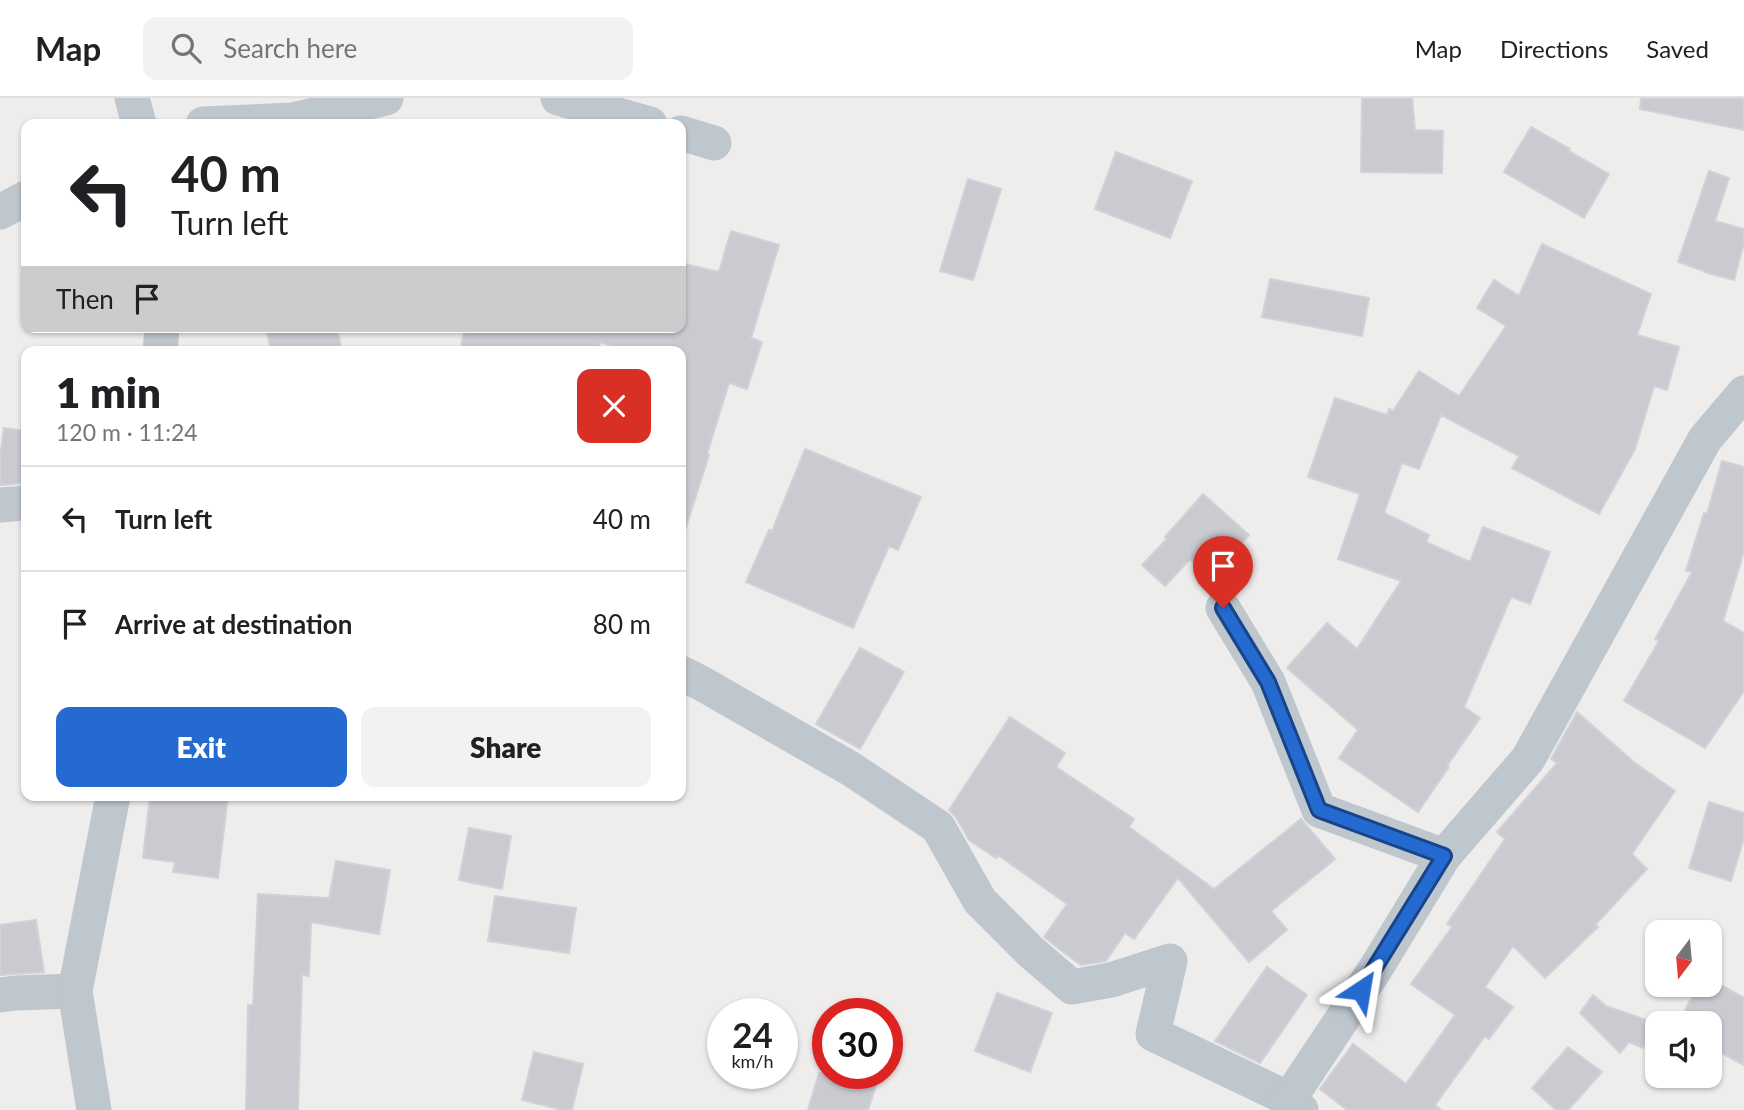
<!DOCTYPE html>
<meta charset="utf-8">
<style>
body{margin:0;font-family:Lato,sans-serif;background:#f2f2f2;color:#202124;height:100vh;display:flex;flex-direction:column;font-size:26px;white-space:nowrap}
*{box-sizing:border-box;margin:0}
p{font-size:23px;color:#757577}
.icon{flex:none;width:38px;height:38px;fill:none;stroke:currentColor;stroke-width:2;stroke-linecap:round;stroke-linejoin:round}
.map{position:relative;flex:1;overflow:hidden}
.drawer{position:absolute;left:21px;top:248px;width:665px;height:455px;display:flex;flex-direction:column;background:#fff;border-radius:14px;box-shadow:0 2px 5px #0004}
.drawer>*{flex:none}
.banner{position:absolute;left:21px;top:21px;width:665px;height:214px;border-radius:14px;box-shadow:0 2px 5px #0004;background:#fff;color:#202124;overflow:hidden}
.needle{width:46px;rotate:196deg}
.tools{position:absolute;left:1645px;top:822px;display:grid;gap:14px}
.tools a{display:grid;place-items:center;width:77px;height:77px;border-radius:14px;background:#fff;box-shadow:0 2px 5px #0004;font-size:35px}
.speed{position:absolute;left:707px;top:900px;display:flex;gap:14px;font-size:35px;font-weight:700;text-align:center}
.speed>*{display:grid;place-content:center;width:91px;height:91px;border-radius:50%;background:#fff;box-shadow:0 2px 5px #0004;line-height:1}
.speed small{font-size:18px;font-weight:400}
.speed .limit{border:10px solid #d22;background:#fff;color:#111}
.pin{position:absolute;display:grid;place-items:center;width:60px;height:60px;color:#fff;margin:-72px -30px;border-radius:50% 50% 50% 0;rotate:-45deg;box-shadow:0 0 7px #0007}
.pin .icon{rotate:45deg}
.me{position:absolute;width:77px;margin:-38px;rotate:33deg;stroke-linejoin:round;filter:drop-shadow(0 0 5px #0008)}
.turn{display:flex;align-items:center;gap:24px;height:147px;padding:0 35px;font-size:32px}
.turn .icon{width:91px;height:91px;stroke-width:2.5}
.turn b{display:block;font-size:49px;line-height:60px}
.then{display:flex;align-items:center;height:66px;padding:0 35px;background:#0003;gap:14px;font-size:26px}
.round{display:grid;place-items:center;flex:none;width:74px;height:74px;border-radius:14px;background:#f2f2f2}
.head{display:flex;align-items:center;justify-content:space-between;height:119px;padding:0 35px}
h1{font-size:42px;font-weight:800;line-height:52px}
.action{display:flex;gap:14px;margin-top:auto;padding:14px 35px}
.action a{flex:1;height:80px;border-radius:14px;background:#246ad1;color:#fff;font-size:28px;font-weight:800;line-height:80px;text-align:center}
.action a+a{background:#f2f2f2;color:#202124}
ul{padding:0;list-style:none}
li{display:flex;align-items:center;gap:21px;height:105px;padding:0 35px;border-top:2px solid #e0e0e0}
li div{flex:1}
li b{display:block;font-size:26px}
li em{font-style:normal}
header{display:flex;align-items:center;gap:42px;box-sizing:border-box;height:98px;padding:0 35px;background:#fff;border-bottom:2px solid #e0e0e0}
header strong{font-size:33px}
nav{display:flex;gap:38px;margin-inline-start:auto;font-size:24px}
.search{width:490px;height:63px;background:#f2f2f2;display:flex;align-items:center;gap:18px;box-sizing:border-box;padding:0 24px;border-radius:14px;color:#757577;font-size:26px}
.map>svg:first-child{display:block}
.building{fill:#cacbd1;stroke:#d0d2d8;stroke-width:2}
.lines{fill:none;stroke-linecap:round;stroke-linejoin:round}
.street{stroke:#bec6ce;stroke-width:35}
.route-casing{stroke:#174588;stroke-width:18}
.route{stroke:#246ad1;stroke-width:12}
</style>
<header>
<strong>Map</strong>
<div class="search"><svg class="icon" aria-label="search" viewBox="0 0 24 24"><circle cx="10" cy="10" r="6"/><path d="M15 15l6 6"/></svg>Search here</div>
<nav><a>Map</a><a>Directions</a><a>Saved</a></nav>
</header>
<div class="map">
<svg width="1744" height="1012" viewBox="0 0 1744 1012">
<rect width="100%" height="100%" fill="#efecec"/>
<g class="building">
<polygon points="1362,0 1412,0 1415,32 1443,33 1442,75 1361,74"/>
<polygon points="1641,0 1744,0 1744,32 1640,11"/>
<polygon points="1531,29 1570,51 1569,53 1609,76 1584,120 1504,74"/>
<polygon points="1116,54 1192,83 1170,140 1095,111"/>
<polygon points="1709,73 1729,80 1715,123 1744,131 1744,145 1734,182 1704,174 1704,173 1678,164"/>
<polygon points="968,81 1001,91 973,182 940,173"/>
<polygon points="731,133 779,147 751,240 762,244 747,291 729,285 707,356 709,357 686,429 681,428 681,254 631,254 600,244 598,254 460,254 465,229 681,229 681,165 719,174"/>
<polygon points="1542,146 1651,196 1637,237 1679,249 1667,292 1654,288 1635,351 1599,416 1512,370 1519,358 1441,317 1419,371 1402,365 1384,415 1429,437 1426,444 1470,464 1483,429 1550,454 1530,506 1511,499 1464,609 1480,620 1447,668 1449,669 1418,714 1339,660 1358,632 1287,570 1327,525 1357,551 1401,483 1338,461 1360,396 1308,379 1335,300 1387,317 1389,311 1393,313 1419,273 1459,298 1506,228 1477,210 1494,182 1519,198"/>
<polygon points="1270,181 1369,200 1362,238 1262,219"/>
<polygon points="266,229 337,229 342,254 271,254"/>
<polygon points="4,330 26,333 26,385 0,387 0,359"/>
<polygon points="805,351 921,399 898,452 889,448 853,530 746,484 769,432 772,433"/>
<polygon points="1722,363 1744,369 1744,453 1723,523 1744,535 1744,593 1705,650 1624,603 1659,543 1655,541 1692,474 1686,473 1704,415 1707,416"/>
<polygon points="1203,396 1249,437 1212,480 1190,461 1165,488 1142,467 1167,441 1165,439"/>
<polygon points="860,550 904,574 860,651 816,626"/>
<polygon points="1577,614 1635,665 1675,693 1632,756 1647,771 1595,827 1598,829 1545,880 1513,848 1485,889 1513,909 1489,941 1485,938 1435,1007 1441,1012 1347,1012 1320,991 1353,946 1406,986 1455,917 1411,886 1452,829 1447,826 1505,741 1497,734 1557,665 1551,661"/>
<polygon points="1010,619 1065,655 1056,669 1134,721 1129,729 1214,791 1301,721 1335,761 1271,813 1287,832 1249,864 1178,780 1134,841 1125,835 1106,863 1081,867 1063,854 1044,839 1067,806 998,757 996,760 969,742 956,719 949,712"/>
<polygon points="150,698 228,698 218,780 173,774 175,764 143,760"/>
<polygon points="1709,704 1744,715 1744,740 1731,783 1689,770"/>
<polygon points="469,730 511,738 502,791 459,782"/>
<polygon points="336,763 390,772 379,836 311,824 309,878 302,877 298,1012 246,1012 248,907 253,907 258,796 329,800"/>
<polygon points="495,798 576,810 569,855 488,843"/>
<polygon points="36,822 44,874 0,877 0,827"/>
<polygon points="1267,869 1307,897 1260,965 1215,943"/>
<polygon points="1698,887 1721,887 1744,900 1744,967 1710,949 1710,926 1678,926"/>
<polygon points="997,895 1052,915 1030,974 975,953"/>
<polygon points="1593,897 1606,908 1652,924 1643,950 1629,944 1620,955 1580,915"/>
<polygon points="1568,949 1602,974 1568,1012 1556,1012 1532,990"/>
<polygon points="534,954 583,966 572,1012 562,1012 522,1002"/>
<polygon points="819,975 880,975 868,1012 808,1012"/>
</g>
<g class="lines">
<g class="street">
<polyline points="132,0 139,26"/>
<polyline points="558,0 650,26"/>
<polyline points="203,26 293,22 386,0"/>
<polyline points="681,35 714,45"/>
<polyline points="0,114 26,100"/>
<polyline points="160,254 162,229"/>
<polyline points="0,407 26,405"/>
<polyline points="1223,510 1268,584 1319,712 1444,758"/>
<polyline points="681,575 701,585 851,671 938,729 980,803 1031,854 1072,889 1111,882 1170,863 1153,936 1289,1001 1301,1012"/>
<polyline points="0,897 16,895 75,893"/>
<polyline points="1289,1001 1376,870 1444,758 1528,661 1705,341 1744,295"/>
<polyline points="94,1012 75,893 113,698"/>
</g>
</g>
<g class="lines">
<defs>
<polyline id="route" points="1223,510 1268,584 1319,712 1444,758 1361,892"/>
</defs>
<use href="#route" class="route-casing"/>
<use href="#route" class="route"/>
</g>
</svg>
<div class="tools">
<a><svg class="needle" viewBox="-14 -14 28 28"><path d="M0-13l5 13h-10z" fill="#e53935"/><path d="M0 13l5-13h-10z" fill="#757577"/></svg></a>
<a><svg class="icon" aria-label="sound" viewBox="0 0 24 24"><path d="M4 9h4l5-4v14l-5-4H4zM17 9q2 3 0 6"/></svg></a>
</div>
<div class="speed"><div>24<small>km/h</small></div><div class="limit">30</div></div>
<div class="pin" style="left:1223px;top:510px;background:#d93025"><svg class="icon" aria-label="arrive" viewBox="0 0 24 24"><path d="M6 21V4h12l-3 4 3 4H6"/></svg></div>
<svg class="me" style="left:1361px;top:892px" viewBox="-20 -20 40 40"><path d="M0-17L14 15 0 8-14 15z" fill="#246ad1" stroke="#fff" stroke-width="4"/></svg>
<div class="banner">
<div class="turn"><svg class="icon" aria-label="left" viewBox="0 0 24 24"><path d="M17 20v-9H6M10 6l-5 5 5 5"/></svg><div><b>40 m</b>Turn left</div></div>
<div class="then">Then<svg class="icon" aria-label="arrive" viewBox="0 0 24 24"><path d="M6 21V4h12l-3 4 3 4H6"/></svg></div>
</div>
<section class="drawer">
<div class="head"><div><h1>1 min</h1><p>120 m · 11:24</p></div><a class="round" style="background:#d93025;color:#fff"><svg class="icon" aria-label="close" viewBox="0 0 24 24"><path d="M6 6l12 12M18 6L6 18"/></svg></a></div>
<ul>
<li><svg class="icon" aria-label="left" viewBox="0 0 24 24"><path d="M17 20v-9H6M10 6l-5 5 5 5"/></svg><div><b>Turn left</b></div><em>40 m</em></li>
<li><svg class="icon" aria-label="arrive" viewBox="0 0 24 24"><path d="M6 21V4h12l-3 4 3 4H6"/></svg><div><b>Arrive at destination</b></div><em>80 m</em></li>
</ul>
<div class="action"><a>Exit</a><a>Share</a></div>
</section>
</div>
